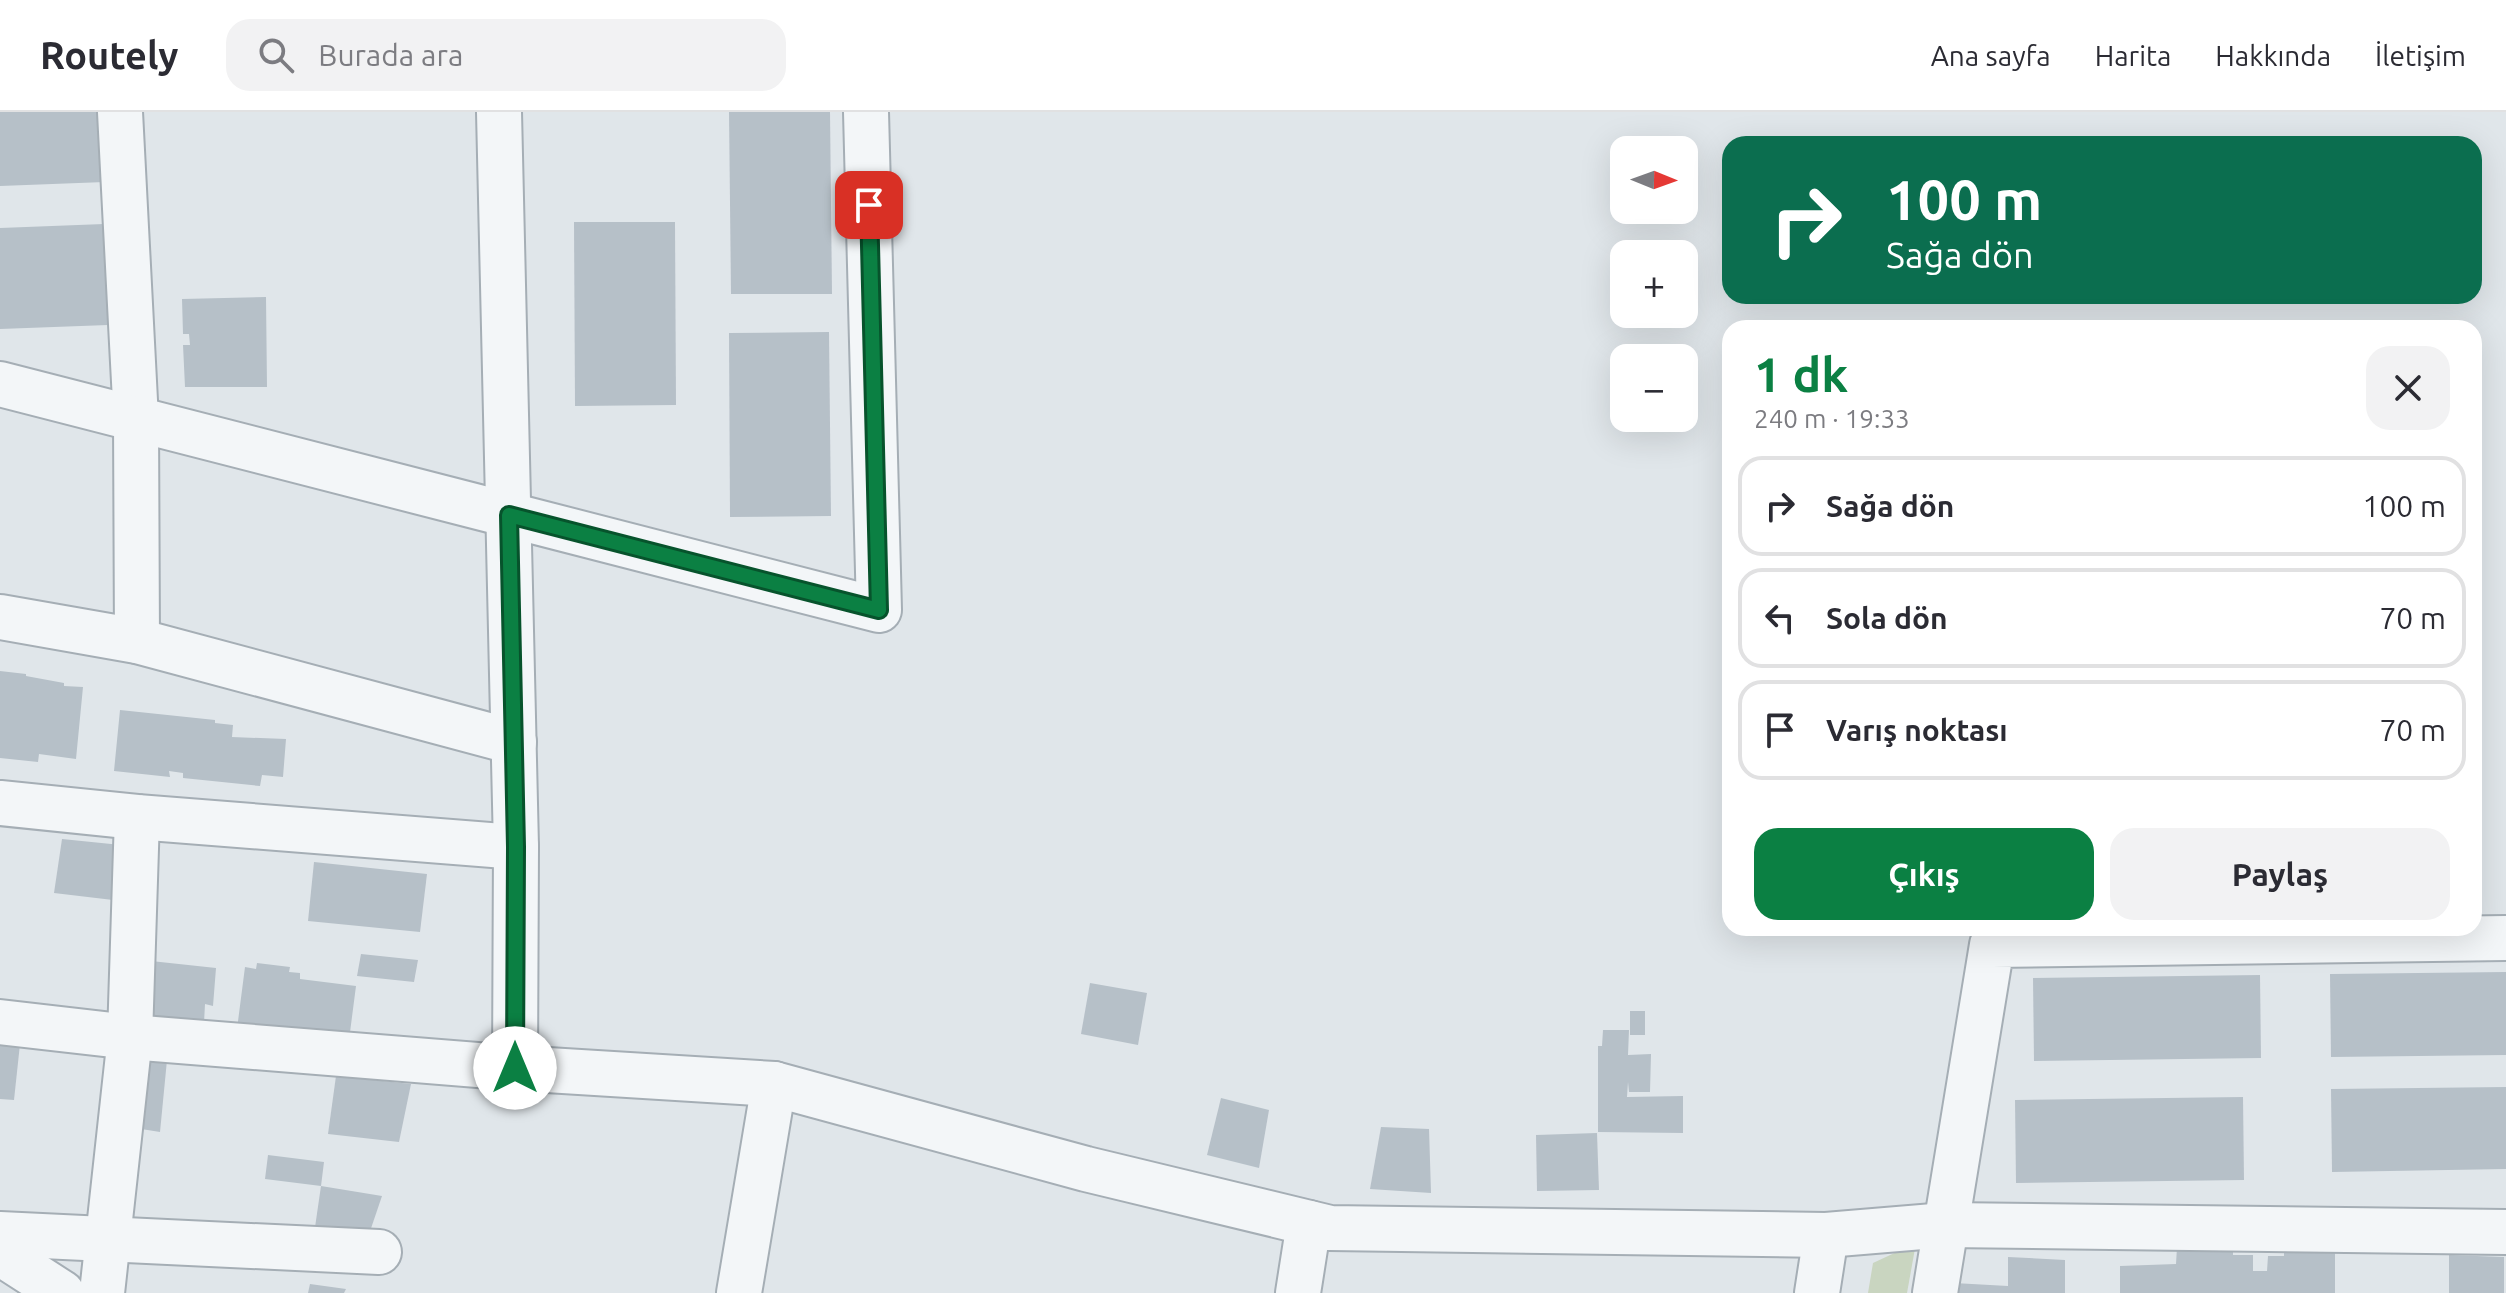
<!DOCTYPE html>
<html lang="tr">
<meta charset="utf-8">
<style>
body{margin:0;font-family:Ubuntu,sans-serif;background:#f2f2f3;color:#2b2b33;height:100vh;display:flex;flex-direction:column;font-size:30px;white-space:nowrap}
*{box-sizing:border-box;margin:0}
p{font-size:26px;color:#7c7c81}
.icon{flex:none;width:44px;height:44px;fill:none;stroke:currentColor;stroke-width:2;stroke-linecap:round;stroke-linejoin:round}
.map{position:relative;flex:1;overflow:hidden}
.panel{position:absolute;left:1722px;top:208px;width:760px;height:616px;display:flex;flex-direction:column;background:#fff;border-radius:24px;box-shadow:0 8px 32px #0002}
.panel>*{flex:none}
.hud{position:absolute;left:1722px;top:24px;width:760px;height:168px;border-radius:24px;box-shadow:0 8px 32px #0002;background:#0b6e4f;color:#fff;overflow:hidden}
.needle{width:52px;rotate:91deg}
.fabs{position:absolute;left:1610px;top:24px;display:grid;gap:16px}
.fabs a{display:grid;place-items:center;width:88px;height:88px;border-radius:16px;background:#fff;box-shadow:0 8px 32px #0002;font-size:40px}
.pin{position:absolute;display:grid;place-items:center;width:68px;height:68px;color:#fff;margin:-34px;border-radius:16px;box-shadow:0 4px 12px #0006}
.me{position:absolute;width:88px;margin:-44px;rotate:0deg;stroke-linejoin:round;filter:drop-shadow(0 0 6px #0008)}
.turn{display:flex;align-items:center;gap:28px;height:168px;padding:0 32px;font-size:36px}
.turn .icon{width:104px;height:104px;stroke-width:2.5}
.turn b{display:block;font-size:56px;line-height:68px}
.round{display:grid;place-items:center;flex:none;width:84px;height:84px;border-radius:24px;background:#f2f2f3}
.summary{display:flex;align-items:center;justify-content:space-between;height:136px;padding:0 32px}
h1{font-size:48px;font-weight:600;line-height:60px;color:#0b8043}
.cta{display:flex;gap:16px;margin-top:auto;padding:16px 32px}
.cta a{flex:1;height:92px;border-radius:24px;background:#0b8043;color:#fff;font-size:32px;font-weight:600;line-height:92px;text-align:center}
.cta a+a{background:#f2f2f3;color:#2b2b33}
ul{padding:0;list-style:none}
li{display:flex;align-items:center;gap:24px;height:100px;margin:0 16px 12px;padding:0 16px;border:4px solid #e1e1e2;border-radius:24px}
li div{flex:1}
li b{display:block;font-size:30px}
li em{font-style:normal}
header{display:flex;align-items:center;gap:48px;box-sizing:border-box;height:112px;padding:0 40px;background:#fff;border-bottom:2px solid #e1e1e2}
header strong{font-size:38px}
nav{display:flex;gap:44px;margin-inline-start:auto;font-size:28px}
.search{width:560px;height:72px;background:#f2f2f3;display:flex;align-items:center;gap:20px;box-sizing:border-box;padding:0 28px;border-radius:24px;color:#7c7c81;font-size:30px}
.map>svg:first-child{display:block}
.green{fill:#c9d5c0}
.building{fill:#b6c0c8}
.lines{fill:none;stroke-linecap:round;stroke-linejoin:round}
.street-casing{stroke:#a5aeb5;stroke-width:48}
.street{stroke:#f3f6f8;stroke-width:44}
.route-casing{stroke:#07532c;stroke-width:20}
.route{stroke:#0b8043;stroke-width:14}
</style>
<header>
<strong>Routely</strong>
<div class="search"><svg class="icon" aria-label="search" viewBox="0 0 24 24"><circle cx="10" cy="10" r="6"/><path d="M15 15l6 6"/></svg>Burada ara</div>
<nav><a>Ana sayfa</a><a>Harita</a><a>Hakkında</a><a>İletişim</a></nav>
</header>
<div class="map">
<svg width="2506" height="1181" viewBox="0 0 2506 1181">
<rect width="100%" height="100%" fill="#e0e6ea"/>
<polygon class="green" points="1916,1131 1907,1181 1868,1181 1873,1151"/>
<g class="building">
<polygon points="0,0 102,0 105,70 0,74"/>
<polygon points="729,0 830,0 832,182 731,182"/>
<polygon points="574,110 675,110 676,293 575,294"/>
<polygon points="104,112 108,213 0,217 0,116"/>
<polygon points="266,185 267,275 185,275 183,233 190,233 189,222 183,222 182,187"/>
<polygon points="829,220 831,404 730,405 729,221"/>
<polygon points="0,559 26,562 26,564 64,571 64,574 83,575 76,647 39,642 38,650 0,646"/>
<polygon points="120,598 215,608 215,611 233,613 232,625 286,627 283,665 262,663 260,674 183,666 183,661 169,659 170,665 114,659"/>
<polygon points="62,727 121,733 113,788 54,781"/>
<polygon points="314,750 427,762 420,820 308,809"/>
<polygon points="361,842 418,848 414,870 357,864"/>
<polygon points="151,849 216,856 213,894 205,892 204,911 145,906"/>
<polygon points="257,851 290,855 289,860 300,861 300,867 356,874 349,928 237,917 245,855 256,857"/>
<polygon points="2506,860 2506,943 2331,945 2330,862"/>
<polygon points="2260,863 2261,946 2034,949 2033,866"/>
<polygon points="1090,871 1147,881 1138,933 1081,922"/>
<rect x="1630" y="899" width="15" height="24"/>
<polygon points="1603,918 1629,918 1628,943 1651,942 1650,980 1629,980 1628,970 1627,985 1683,984 1683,1021 1598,1020 1598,934 1602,934"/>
<polygon points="0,931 20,932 14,988 0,987"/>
<polygon points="144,946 167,948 160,1020 135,1016"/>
<polygon points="336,964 411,972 399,1030 328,1022"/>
<polygon points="2506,975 2506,1057 2332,1060 2331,977"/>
<polygon points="2243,985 2244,1068 2016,1071 2015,988"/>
<polygon points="1221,986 1269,998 1259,1056 1207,1043"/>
<polygon points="1381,1015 1429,1017 1431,1081 1370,1077"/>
<polygon points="1597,1021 1599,1078 1537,1079 1536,1023"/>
<polygon points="268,1043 324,1050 321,1074 265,1067"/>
<polygon points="321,1074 382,1084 365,1134 313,1129"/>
<polygon points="2177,1135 2233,1135 2233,1143 2253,1143 2253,1159 2267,1159 2268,1144 2284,1144 2284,1137 2335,1138 2335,1181 2120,1181 2120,1154 2176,1152"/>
<polygon points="2449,1143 2504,1145 2504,1181 2449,1181"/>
<polygon points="2008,1145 2065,1148 2065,1181 1953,1181 1954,1171 2008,1174"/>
<polygon points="310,1172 346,1177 344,1181 308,1181"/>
</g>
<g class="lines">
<defs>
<g id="street">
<polyline points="120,0 136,308 137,529"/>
<polyline points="499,0 516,735 515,956"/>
<polyline points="0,272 879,498 866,0"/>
<polyline points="0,505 137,529 514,630"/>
<polyline points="0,691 137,705 516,735"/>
<polyline points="0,910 130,925 515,956 774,972 1086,1057 1330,1116 1826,1123 1946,1113 2506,1120"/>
<polyline points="0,1122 379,1140"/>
<polyline points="0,1141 62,1181"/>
<polyline points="102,1181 130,925 137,705"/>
<polyline points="739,1181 774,972"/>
<polyline points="1298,1181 1309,1111"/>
<polyline points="1817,1181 1826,1123"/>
<polyline points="1935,1181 1992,833 2506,826"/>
</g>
</defs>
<use href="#street" class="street-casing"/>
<use href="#street" class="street"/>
</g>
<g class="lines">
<defs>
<polyline id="route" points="515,956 516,735 509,403 879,498 869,93"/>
</defs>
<use href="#route" class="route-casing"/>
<use href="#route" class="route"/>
</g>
</svg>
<div class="fabs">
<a><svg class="needle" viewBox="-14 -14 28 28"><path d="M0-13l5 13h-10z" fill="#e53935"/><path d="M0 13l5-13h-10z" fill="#7c7c81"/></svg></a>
<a>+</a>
<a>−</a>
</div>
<div class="pin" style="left:869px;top:93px;background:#d93025"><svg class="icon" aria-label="arrive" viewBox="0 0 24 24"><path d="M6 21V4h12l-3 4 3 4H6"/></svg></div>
<svg class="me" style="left:515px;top:956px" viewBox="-20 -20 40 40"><circle r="19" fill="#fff"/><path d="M0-13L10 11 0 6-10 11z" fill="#0b8043"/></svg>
<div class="hud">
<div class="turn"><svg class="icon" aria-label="right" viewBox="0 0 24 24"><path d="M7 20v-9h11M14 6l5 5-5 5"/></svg><div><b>100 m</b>Sağa dön</div></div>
</div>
<section class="panel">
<div class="summary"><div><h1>1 dk</h1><p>240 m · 19:33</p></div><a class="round"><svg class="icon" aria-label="close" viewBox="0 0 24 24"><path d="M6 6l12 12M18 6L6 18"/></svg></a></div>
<ul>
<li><svg class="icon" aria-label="right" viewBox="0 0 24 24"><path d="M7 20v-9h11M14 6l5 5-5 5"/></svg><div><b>Sağa dön</b></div><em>100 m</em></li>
<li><svg class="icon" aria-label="left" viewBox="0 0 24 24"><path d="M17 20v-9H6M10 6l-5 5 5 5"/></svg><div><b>Sola dön</b></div><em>70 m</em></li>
<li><svg class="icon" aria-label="arrive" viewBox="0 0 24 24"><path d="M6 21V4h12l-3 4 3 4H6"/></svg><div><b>Varış noktası</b></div><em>70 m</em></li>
</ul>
<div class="cta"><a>Çıkış</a><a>Paylaş</a></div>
</section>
</div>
